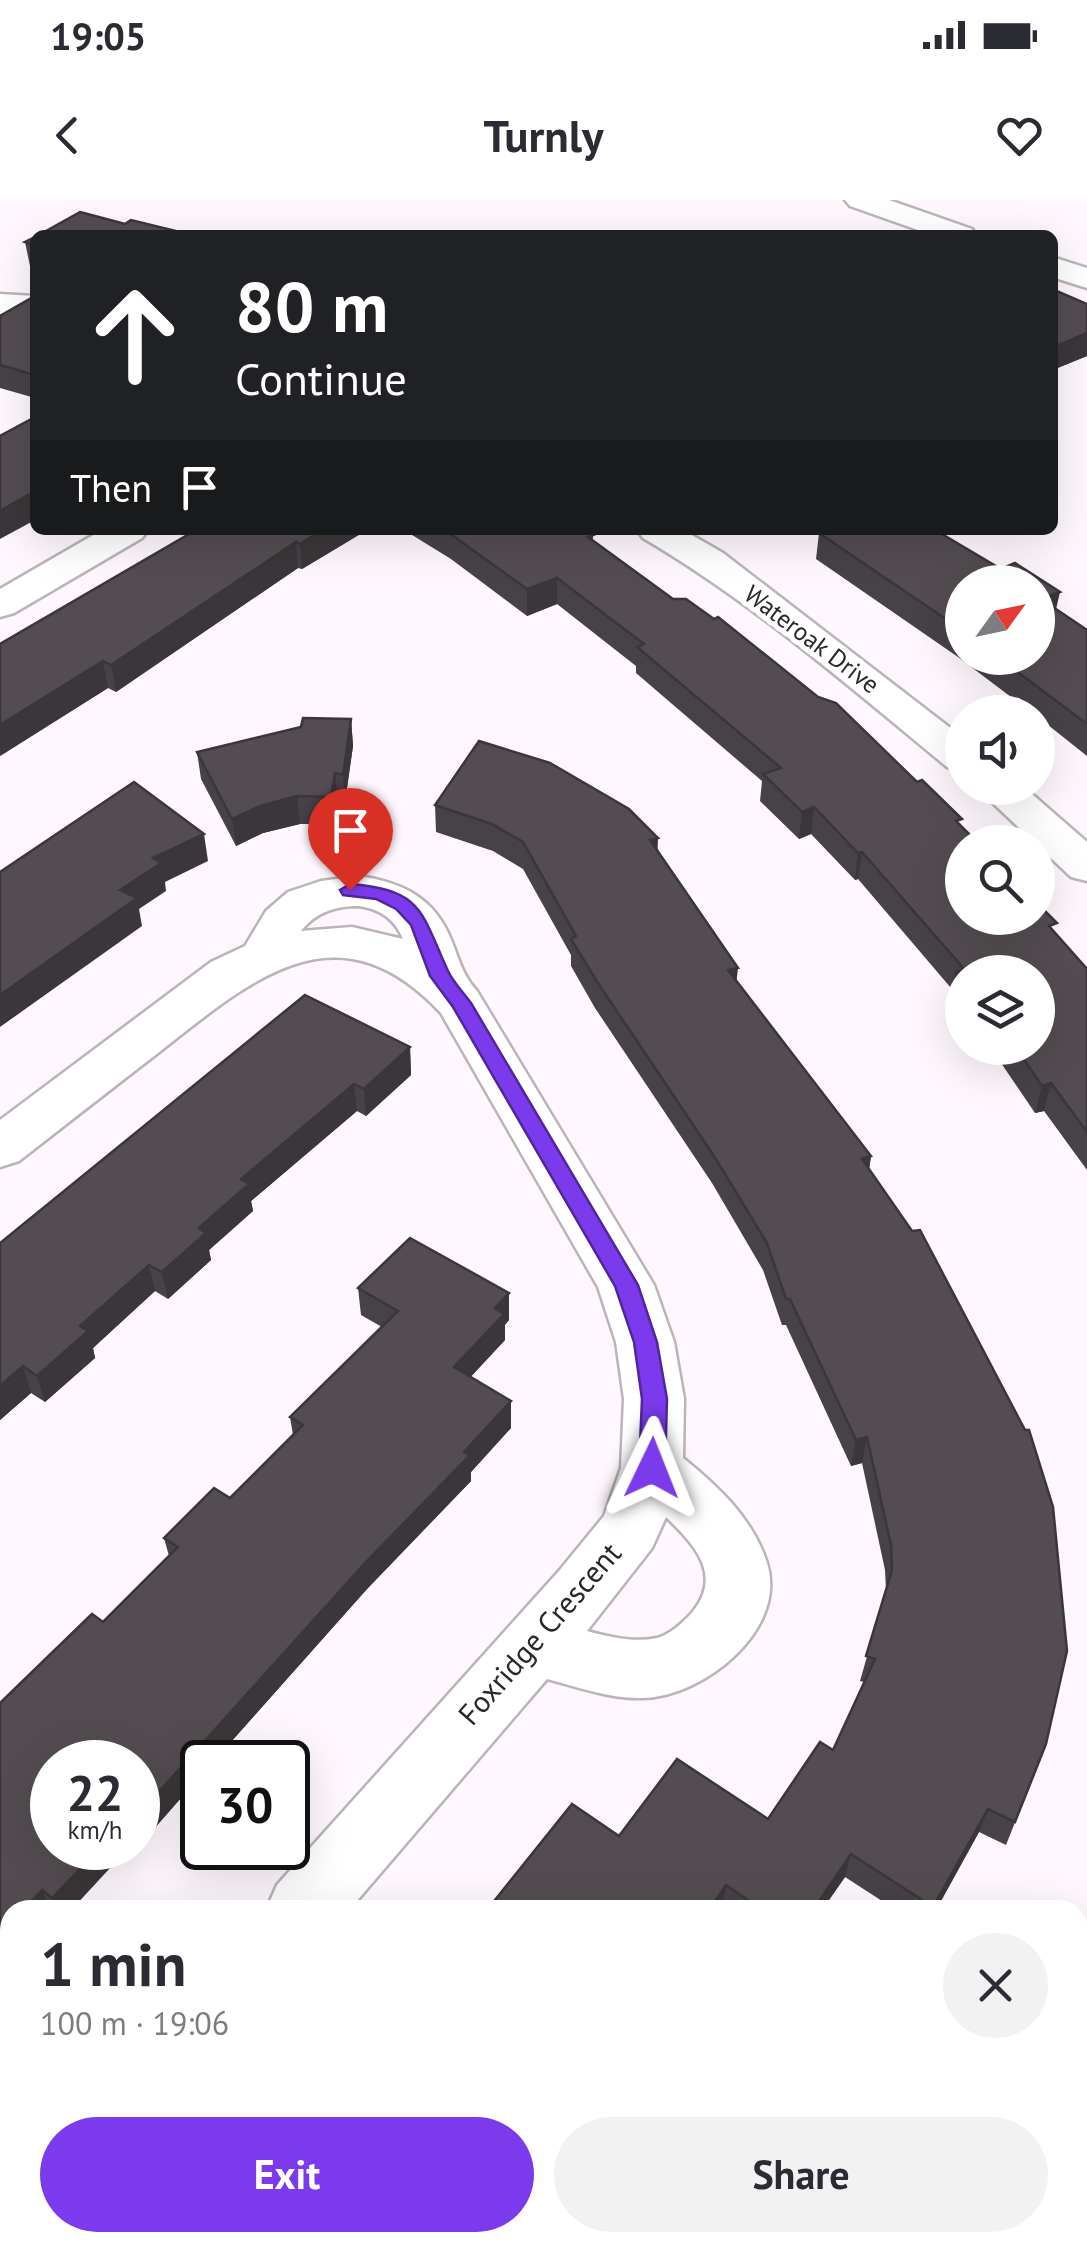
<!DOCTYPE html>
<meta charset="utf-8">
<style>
body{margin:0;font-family:"PT Sans",sans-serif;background:#f2f2f3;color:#2b2b33;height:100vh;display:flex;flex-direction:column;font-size:38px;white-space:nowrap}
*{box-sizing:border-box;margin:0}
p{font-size:32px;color:#7c7c81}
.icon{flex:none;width:55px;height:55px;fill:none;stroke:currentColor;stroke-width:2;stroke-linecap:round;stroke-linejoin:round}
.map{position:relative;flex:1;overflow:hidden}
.side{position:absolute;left:0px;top:1700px;width:1088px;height:352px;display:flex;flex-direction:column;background:#fff;border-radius:30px 30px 0 0;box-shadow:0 10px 40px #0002}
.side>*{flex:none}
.guide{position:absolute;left:30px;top:30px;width:1028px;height:305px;border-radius:15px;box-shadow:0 10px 40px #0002;background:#202124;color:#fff;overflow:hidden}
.needle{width:65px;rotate:57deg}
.tools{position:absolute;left:945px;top:365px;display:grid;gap:20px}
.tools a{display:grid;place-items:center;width:110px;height:110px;border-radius:50%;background:#fff;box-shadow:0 10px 40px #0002;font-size:50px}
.speed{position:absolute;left:30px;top:1540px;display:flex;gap:20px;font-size:50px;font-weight:700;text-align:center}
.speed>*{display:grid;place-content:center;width:130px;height:130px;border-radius:50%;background:#fff;box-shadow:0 10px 40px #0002;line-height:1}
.speed small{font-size:25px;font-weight:400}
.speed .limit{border:5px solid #111;border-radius:15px;background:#fff;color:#111}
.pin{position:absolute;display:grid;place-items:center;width:85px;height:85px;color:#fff;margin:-102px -42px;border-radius:50% 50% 50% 0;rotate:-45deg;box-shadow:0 0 10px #0007}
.pin .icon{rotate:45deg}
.me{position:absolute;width:110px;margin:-55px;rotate:2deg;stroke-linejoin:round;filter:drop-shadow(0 0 8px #0008)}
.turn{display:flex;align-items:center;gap:35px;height:210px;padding:0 40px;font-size:45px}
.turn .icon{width:130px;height:130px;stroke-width:2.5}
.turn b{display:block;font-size:70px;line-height:85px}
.then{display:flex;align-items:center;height:95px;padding:0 40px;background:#0003;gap:20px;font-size:38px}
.round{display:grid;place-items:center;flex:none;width:105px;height:105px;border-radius:52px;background:#f2f2f3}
.summary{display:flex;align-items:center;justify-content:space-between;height:170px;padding:0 40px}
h1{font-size:60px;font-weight:800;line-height:75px}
.button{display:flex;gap:20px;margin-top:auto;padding:20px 40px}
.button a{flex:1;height:115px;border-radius:60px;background:#7c3aed;color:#fff;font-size:40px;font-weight:800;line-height:115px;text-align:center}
.button a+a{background:#f2f2f3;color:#2b2b33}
.status{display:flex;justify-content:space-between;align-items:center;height:70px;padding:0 50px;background:#fff;direction:ltr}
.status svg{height:28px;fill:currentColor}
header{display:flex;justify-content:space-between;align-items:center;height:130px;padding:0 40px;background:#fff;font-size:45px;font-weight:800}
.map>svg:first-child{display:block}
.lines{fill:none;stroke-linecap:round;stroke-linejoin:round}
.minor-casing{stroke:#bbb4b9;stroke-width:5}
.minor{fill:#fff;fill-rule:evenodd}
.wall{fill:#474247;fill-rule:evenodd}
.shaded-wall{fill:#3a3639}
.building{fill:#534d52;stroke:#3a3639;stroke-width:2.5}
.route{fill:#7c3aed;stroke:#51269a;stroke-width:2.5}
.labels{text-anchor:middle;stroke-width:10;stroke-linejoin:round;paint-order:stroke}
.far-street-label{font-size:25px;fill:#292729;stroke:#fff}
.street-label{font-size:30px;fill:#292729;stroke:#fff}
</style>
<div class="status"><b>19:05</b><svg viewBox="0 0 49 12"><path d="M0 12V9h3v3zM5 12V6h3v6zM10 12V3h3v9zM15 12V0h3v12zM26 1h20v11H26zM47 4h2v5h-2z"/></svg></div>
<header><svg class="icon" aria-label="back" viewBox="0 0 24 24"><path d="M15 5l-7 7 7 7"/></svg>Turnly<svg class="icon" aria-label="heart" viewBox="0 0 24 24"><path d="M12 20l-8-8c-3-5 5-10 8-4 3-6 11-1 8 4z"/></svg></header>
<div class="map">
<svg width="1087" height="2051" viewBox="0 0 1087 2051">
<rect width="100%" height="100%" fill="#fef7fd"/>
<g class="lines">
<defs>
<g id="minor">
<polygon points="845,0 889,0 972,29 976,35 932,35 850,6"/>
<polygon points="1052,57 1087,68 1087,88 1052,77"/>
<polygon points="0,94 35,96 35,116 0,114"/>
<polygon points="102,330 148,330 142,338 14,413 0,417 0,389"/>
<path d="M637,330H683L723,353L962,537V571L947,567C849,486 752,402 643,338Z"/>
<polygon points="977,588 1025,588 1087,642 1087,681 1071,677"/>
<path d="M359,676C404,683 435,698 452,742C460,762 463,776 477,791L654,1085L674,1142L684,1199L683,1258C718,1286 753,1319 767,1363C788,1430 703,1497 643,1498C610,1499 578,1487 547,1479L349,1710H266L277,1685L559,1371L604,1316L621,1268L624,1199L616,1142L598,1087L441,813C337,702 251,780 158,853C111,889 65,925 19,961L0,967V920L211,762L245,746L266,711L288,692L321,681ZM359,706C380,709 395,719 403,739L352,727L301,731C316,712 335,706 359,706ZM666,1317C696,1346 725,1377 689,1416C681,1424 669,1435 657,1438C635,1443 609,1437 587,1431L652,1348Z"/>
<polygon points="10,2004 10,2042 55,2042 51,2051 0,2051 0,2008"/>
</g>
</defs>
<use href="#minor" class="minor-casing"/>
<use href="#minor" class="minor"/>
</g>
<g class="wall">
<polygon points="35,37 35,67 30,66 25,42"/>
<polygon points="1052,89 1087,104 1087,156 1055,169 1052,168"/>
<polygon points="35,96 35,198 0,188 0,116"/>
<polygon points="196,330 367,330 302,369 298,368 116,492 108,488 0,556"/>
<polygon points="404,330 583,330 593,335 593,341 961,626 1087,769 1087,970 1044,911 1035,913 999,860 989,848 1038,848 962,772 962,816 949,800 951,788 858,679 855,680 811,634 799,639 760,601 762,581 636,473 636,466 557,404 527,416 451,359"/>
<path d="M819,333L1056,409L1087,430V556L1038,517V512H1031L958,457L816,359ZM962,382L1038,458H962Z"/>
<polygon points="351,519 353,546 345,602 338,600 334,624 300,624 263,633 236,646 201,579 197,552"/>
<polygon points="435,605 657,651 736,781 871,956 869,969 1046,1544 1006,1645 979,1632 936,1710 896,1710 845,1677 822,1710 726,1710 619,1636 768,1619 833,1550 864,1482 860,1481 886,1390 885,1370 862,1263 851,1266 786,1125 782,1125 763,1070 712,983 595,808 571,766 571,755 523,669 493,651 436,632"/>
<polygon points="410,847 411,875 366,916 357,911 251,1001 253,1011 209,1050 211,1060 168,1099 155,1091 93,1148 95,1158 45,1202 31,1193 0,1220 0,1043"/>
<polygon points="410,1038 509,1093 509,1120 504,1125 505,1140 470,1177 511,1201 511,1228 471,1272 471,1281 367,1389 213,1562 202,1562 202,1574 138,1647 138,1562 52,1562 52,1648 137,1648 125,1660 120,1657 71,1710 10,1710 10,1756 0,1767 0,1503 92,1414 103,1422 169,1356 164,1338 214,1288 230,1298 293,1235 290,1217 382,1127 361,1115 358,1088"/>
</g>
<g class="shaded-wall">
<polygon points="1087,133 1087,156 1055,169 1059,145"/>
<polygon points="35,291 35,320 0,339 0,311"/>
<polygon points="322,330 367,330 302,369 300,344"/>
<polygon points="296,342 298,368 116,492 111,465"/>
<polygon points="557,378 557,404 527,416 527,389"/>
<polygon points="1060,392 1054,418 1041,399"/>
<polygon points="103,461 108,488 0,556 0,525"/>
<polygon points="351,519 353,546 345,602 343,575"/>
<polygon points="335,573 338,600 334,624 331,597"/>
<polygon points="297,596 300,624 263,633 236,646 232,619 260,606"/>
<polygon points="814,607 811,634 799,639 802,612"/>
<polygon points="204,634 208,661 165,682 166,691 139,709 142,726 0,827 0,795 120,690 153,658"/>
<polygon points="658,638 657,665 650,640"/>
<polygon points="862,652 858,679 855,680 858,653"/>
<polygon points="738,768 735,795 728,770"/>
<polygon points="410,847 411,875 366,916 364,889"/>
<polygon points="1051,883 1044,911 1035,913 1042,886"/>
<polygon points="354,884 357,911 251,1001 253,1011 209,1050 211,1060 168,1099 162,1072 241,979"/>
<polygon points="871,956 867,983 862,959"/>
<polygon points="149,1065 155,1091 93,1148 95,1158 45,1202 37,1176 80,1126"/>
<polygon points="509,1093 509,1120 505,1125 505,1140 455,1194 454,1167 495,1108"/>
<polygon points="23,1166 31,1193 0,1220 0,1186"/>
<polygon points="511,1201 511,1228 471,1272 471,1281 367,1389 213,1562 202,1562 202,1574 138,1647 138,1615"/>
<polygon points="867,1237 862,1263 851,1266 856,1240"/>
<polygon points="988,1609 979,1632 936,1710 932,1710"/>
<polygon points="100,1648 117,1648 120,1657 71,1710 57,1710 52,1698"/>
<polygon points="121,1648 137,1648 125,1660"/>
<polygon points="851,1654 845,1677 822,1710 813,1710"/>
<polygon points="726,1685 722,1707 720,1710 709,1710"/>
<polygon points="42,1690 51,1710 23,1710"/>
<polygon points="10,1724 10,1756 0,1767 0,1734"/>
<polygon points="0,1774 6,1785 0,1791"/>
<polygon points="507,2042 519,2042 513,2051 501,2051"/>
</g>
<g class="building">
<polygon points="80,12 125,24 131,20 192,35 39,35"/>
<polygon points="35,37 35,45 25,42"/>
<polygon points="1052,89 1087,104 1087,133 1059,145 1052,141"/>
<polygon points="35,96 35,175 0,165 0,116"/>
<polygon points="35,217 35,291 0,311 0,236"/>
<polygon points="196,330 322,330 300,344 296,342 111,465 103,461 0,525 0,444"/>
<polygon points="445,330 583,330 593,335 588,337 673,399 686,399 714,419 718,417 818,497 836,503 917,582 922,580 962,619 956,621 977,642 962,642 962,718 1038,718 1038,704 1057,723 1049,726 1087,769 1087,932 1051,883 1042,886 1016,848 1038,848 1038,772 962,772 962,782 955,772 965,770 862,652 858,653 814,607 802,612 763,574 781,568 637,447 644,444 557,378 527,389"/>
<polygon points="826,330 935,330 1001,369 1015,363 1060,392 1041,399 1087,430 1087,524 999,458 1038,458 1038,382 962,382 962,430 819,333"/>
<polygon points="303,518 351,519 343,575 335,573 331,597 297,596 260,606 232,619 197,552 301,527"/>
<polygon points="479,541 550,563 629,609 658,638 650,640 738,768 728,770 871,956 862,959 912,1031 920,1030 1025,1230 1029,1230 1053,1307 1067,1451 1046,1544 1015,1622 988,1609 933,1707 851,1654 813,1710 762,1710 726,1685 709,1710 487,1710 572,1604 619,1636 677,1559 768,1619 820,1542 833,1550 875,1459 866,1456 892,1370 891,1345 867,1237 856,1240 790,1099 786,1099 767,1043 714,956 596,780 571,739 576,736 523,642 492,624 435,605"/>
<polygon points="134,582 204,634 153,658 161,663 120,690 137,698 0,795 0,672"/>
<polygon points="305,795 410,847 364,889 354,884 241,979 249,984 199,1028 206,1033 162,1072 149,1065 80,1126 88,1131 37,1176 23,1166 0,1186 0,1043"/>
<polygon points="410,1038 509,1093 495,1108 504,1114 454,1167 511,1201 464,1252 470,1255 364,1364 138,1615 138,1562 52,1562 52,1648 100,1648 52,1698 42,1690 23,1710 10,1710 10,1724 0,1734 0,1503 92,1414 103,1422 178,1347 164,1338 214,1288 230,1298 303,1225 290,1217 398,1111 358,1088"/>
<polygon points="1087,1973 1087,2051 973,2051 982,2042 1078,2042 1078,1978"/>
<polygon points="236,2042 507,2042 501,2051 478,2051 475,2048 473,2051 229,2051"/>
</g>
<path class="route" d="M350,684C423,690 421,712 448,771C453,782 463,792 471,803L638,1085L657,1142L667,1199L665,1268L661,1275L652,1278L643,1275L639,1268L642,1199L634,1142L615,1086L453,807L430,776L411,725L396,709L376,699L343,695L340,690Z"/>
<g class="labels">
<g class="far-street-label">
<text transform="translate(812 439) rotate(37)" y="9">Wateroak Drive</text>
</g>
<g class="street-label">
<text transform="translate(540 1434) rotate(-49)" y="10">Foxridge Crescent</text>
</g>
</g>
</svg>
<div class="tools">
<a><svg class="needle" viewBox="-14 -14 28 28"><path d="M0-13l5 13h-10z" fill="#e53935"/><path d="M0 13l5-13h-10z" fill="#7c7c81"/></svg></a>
<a><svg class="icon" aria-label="sound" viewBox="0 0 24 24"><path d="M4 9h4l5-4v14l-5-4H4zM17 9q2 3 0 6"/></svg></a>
<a><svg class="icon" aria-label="search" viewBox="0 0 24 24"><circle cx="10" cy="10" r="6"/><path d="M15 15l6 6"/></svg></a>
<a><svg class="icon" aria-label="layers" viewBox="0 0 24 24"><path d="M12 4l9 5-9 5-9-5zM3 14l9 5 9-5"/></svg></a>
</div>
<div class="speed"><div>22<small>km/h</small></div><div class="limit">30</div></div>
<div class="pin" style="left:350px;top:690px;background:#d93025"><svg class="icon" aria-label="arrive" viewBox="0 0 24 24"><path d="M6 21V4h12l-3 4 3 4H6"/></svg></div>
<svg class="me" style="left:652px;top:1268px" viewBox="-20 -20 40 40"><path d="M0-17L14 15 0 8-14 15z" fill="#7c3aed" stroke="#fff" stroke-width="4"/></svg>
<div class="guide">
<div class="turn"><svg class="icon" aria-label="ahead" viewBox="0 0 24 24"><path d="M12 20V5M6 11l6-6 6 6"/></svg><div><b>80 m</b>Continue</div></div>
<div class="then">Then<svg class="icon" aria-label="arrive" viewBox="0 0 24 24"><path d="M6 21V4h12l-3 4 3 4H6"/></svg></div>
</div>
<section class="side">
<div class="summary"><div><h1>1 min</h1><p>100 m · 19:06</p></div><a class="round"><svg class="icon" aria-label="close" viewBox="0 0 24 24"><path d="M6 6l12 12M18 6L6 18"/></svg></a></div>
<div class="button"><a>Exit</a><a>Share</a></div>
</section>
</div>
